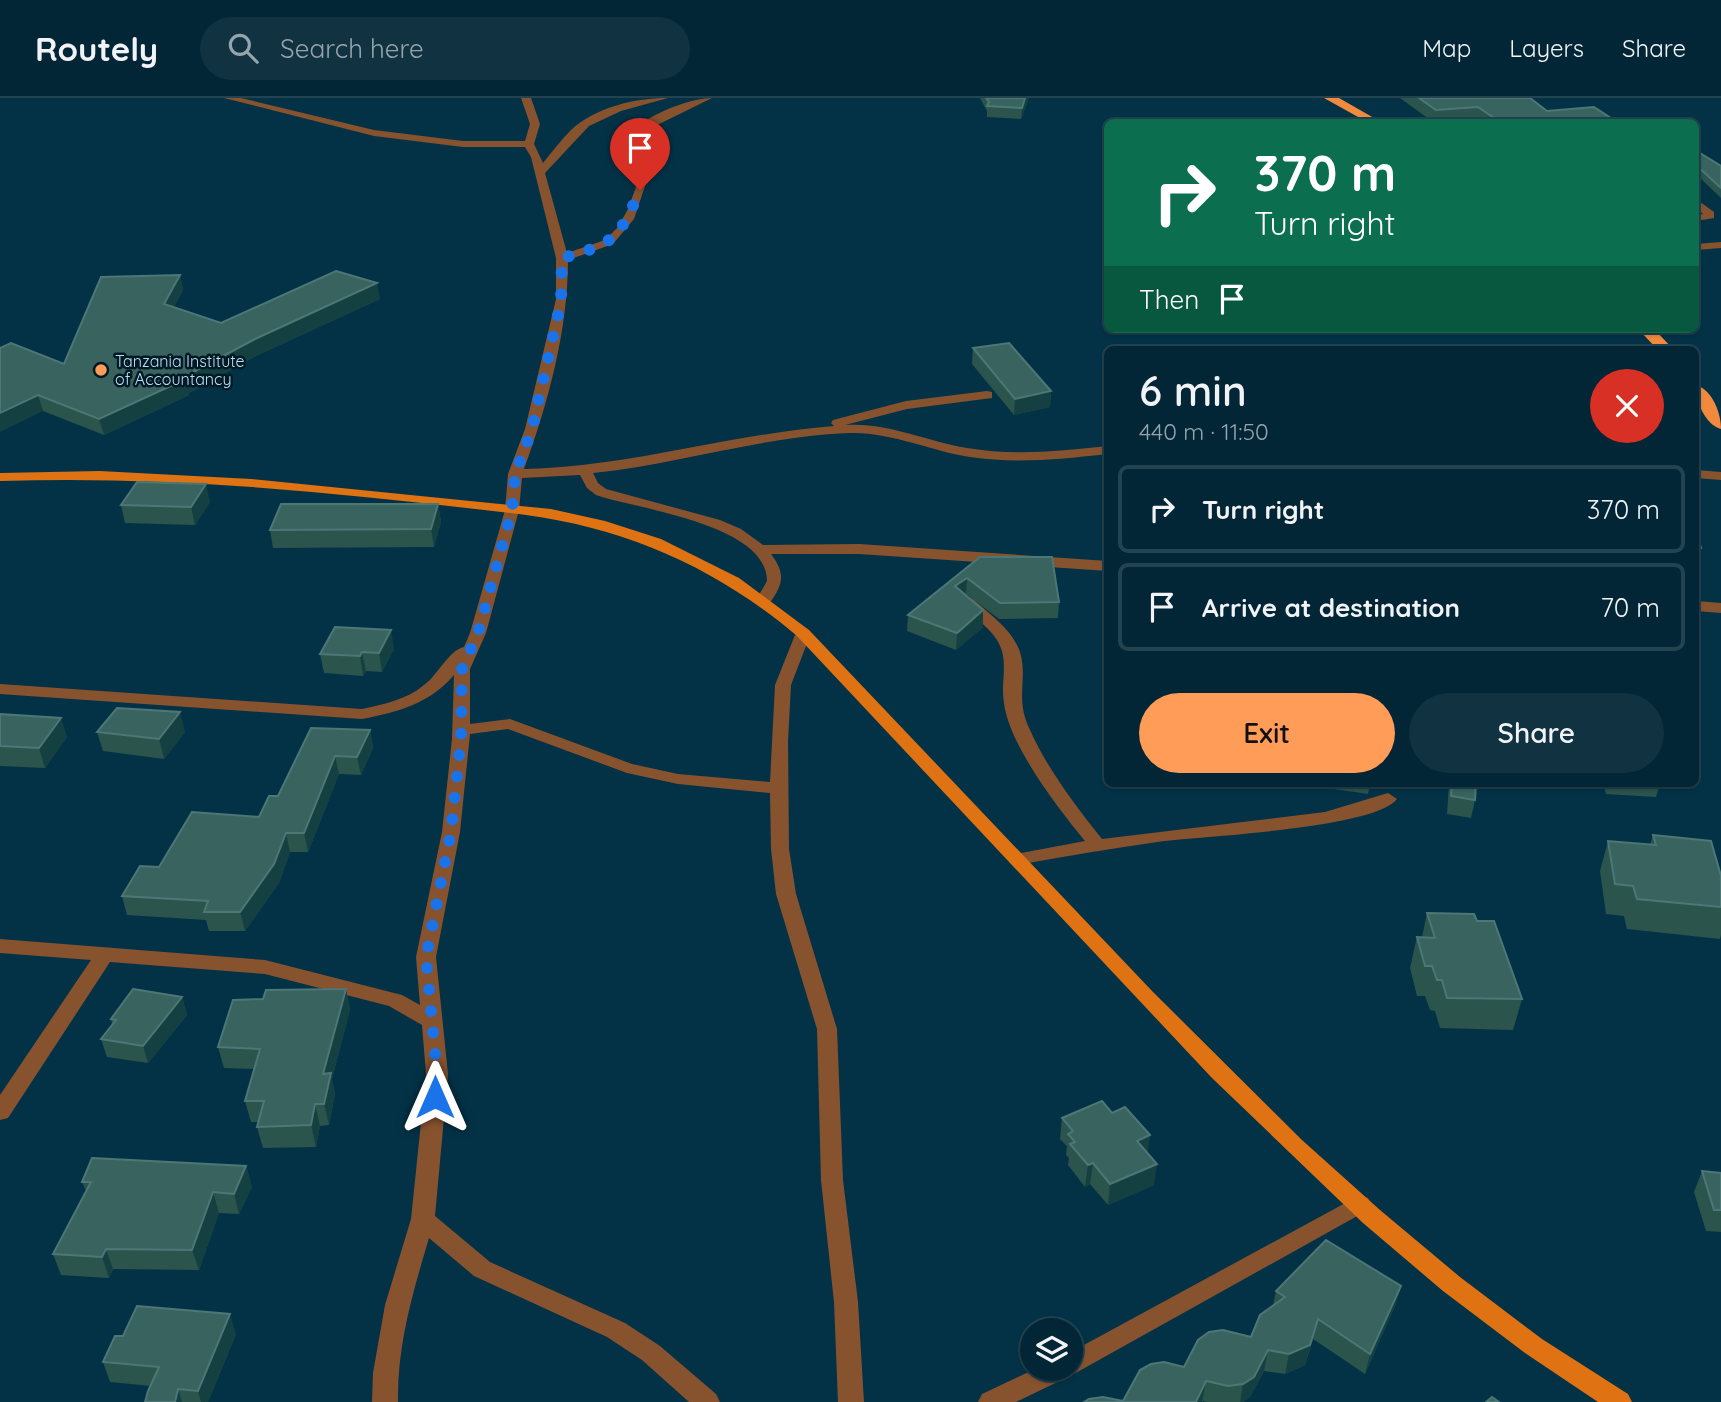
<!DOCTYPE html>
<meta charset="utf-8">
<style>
body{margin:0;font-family:Quicksand,sans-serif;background:#103241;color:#f1f3f6;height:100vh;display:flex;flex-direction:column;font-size:26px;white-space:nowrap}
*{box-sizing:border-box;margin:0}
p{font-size:23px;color:#96a5ad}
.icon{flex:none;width:38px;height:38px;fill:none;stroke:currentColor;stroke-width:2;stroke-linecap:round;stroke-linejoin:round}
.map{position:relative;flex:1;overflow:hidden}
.panel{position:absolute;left:1104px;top:248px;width:595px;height:441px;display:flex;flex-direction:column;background:#022635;border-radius:10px;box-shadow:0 2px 5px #0004,0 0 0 2px #234350}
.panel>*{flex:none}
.top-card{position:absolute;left:1104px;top:21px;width:595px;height:214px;border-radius:10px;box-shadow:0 2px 5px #0004,0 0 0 2px #234350;background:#0b6e4f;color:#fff;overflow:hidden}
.fabs{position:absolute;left:1020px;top:1220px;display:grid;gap:14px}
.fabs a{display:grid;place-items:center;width:63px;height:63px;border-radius:50%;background:#022635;box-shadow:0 2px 5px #0004,0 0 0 2px #234350;font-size:35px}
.pin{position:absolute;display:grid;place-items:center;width:60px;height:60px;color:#fff;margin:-72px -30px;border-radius:50% 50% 50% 0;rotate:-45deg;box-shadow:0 0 7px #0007}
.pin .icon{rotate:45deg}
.me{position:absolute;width:77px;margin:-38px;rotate:0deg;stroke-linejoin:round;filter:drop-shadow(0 0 5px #0008)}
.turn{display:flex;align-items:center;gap:24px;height:147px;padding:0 35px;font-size:32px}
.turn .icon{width:91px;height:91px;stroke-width:2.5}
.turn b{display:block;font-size:49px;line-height:60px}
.then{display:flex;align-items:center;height:66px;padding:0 35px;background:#0003;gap:14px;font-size:26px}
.round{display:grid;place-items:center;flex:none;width:74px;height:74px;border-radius:37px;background:#103241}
.overview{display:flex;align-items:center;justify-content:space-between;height:119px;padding:0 35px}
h1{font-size:42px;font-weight:600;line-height:52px}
.button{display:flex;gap:14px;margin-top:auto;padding:14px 35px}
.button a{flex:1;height:80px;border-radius:42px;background:#fe9c58;color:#111;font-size:28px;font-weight:600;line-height:80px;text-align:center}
.button a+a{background:#103241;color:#f1f3f6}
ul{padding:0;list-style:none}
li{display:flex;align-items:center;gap:21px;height:88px;margin:0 14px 10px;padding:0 21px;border:4px solid #234350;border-radius:10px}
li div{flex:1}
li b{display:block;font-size:26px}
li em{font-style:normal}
header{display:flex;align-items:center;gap:42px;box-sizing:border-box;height:98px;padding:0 35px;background:#022635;border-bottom:2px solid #234350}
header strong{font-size:33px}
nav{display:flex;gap:38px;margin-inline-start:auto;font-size:24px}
.search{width:490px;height:63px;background:#103241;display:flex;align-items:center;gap:18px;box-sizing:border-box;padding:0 24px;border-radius:38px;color:#96a5ad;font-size:26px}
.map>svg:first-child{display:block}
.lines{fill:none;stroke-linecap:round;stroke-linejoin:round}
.minor{fill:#87532f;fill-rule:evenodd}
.major{fill:#df7212;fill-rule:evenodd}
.highway{fill:#f18a3e;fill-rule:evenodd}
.wall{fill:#2a544c}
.shaded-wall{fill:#144042}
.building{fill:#39635e;stroke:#4d7776;stroke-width:2}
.route{stroke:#1a73e8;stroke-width:12;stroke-dasharray:0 21.6}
.poi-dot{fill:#fe9c58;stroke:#011925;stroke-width:2.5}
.labels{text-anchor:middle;stroke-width:5;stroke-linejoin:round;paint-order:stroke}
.far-poi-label{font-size:16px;fill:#b9dff5;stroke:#011925;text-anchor:start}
</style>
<header>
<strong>Routely</strong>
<div class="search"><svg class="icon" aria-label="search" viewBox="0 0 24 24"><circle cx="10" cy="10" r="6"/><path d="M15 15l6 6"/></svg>Search here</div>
<nav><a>Map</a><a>Layers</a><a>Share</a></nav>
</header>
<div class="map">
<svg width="1721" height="1304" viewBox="0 0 1721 1304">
<rect width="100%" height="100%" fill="#033247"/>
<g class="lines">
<g class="minor">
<path d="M224,0H241L374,32L463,43H525L530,26L521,0H531L540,26L534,46L543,65C552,54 561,42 571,32C596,9 635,0 668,0L621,13L589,28L545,75L567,155L605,142L618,129L628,111L636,89L638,70L625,40C640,20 687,0 712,0L639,36L635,40L648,66V79L634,121L613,146L568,162C568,232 548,306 524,371C629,369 730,336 834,328L831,325L833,322L906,303L987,293L992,294V300L907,311L845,327C887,324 926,343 967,350C1014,358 1061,353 1108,348V356C1062,361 1016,366 970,359C930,353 892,334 850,335C763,338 680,366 593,375L598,385L606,391L720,422L741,431L763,447L859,446L1108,463V473L859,456H771C786,476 783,486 770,505L764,507L756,502L767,483C767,426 637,411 596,397L587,390L580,377L522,380L519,412L486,535L470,571V626L510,621L632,666L678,676L770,684L775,587L797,532H809L811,535L791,587L788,643L789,751L796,796L837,931L843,1082L858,1204L864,1304H838L834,1204L821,1082L817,931L776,796L771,751L770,695L678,686L627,675L508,631L470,636L460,734L436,859L448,976L435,1118L490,1164L625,1225L660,1248L716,1296L720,1304H689L642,1262L607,1239L474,1178L429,1140C413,1194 397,1247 398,1304H372L373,1275L385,1207L411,1121L426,976L422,927L389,908L265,876L110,864L8,1020L0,1022V997L91,862L0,855V841L265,862L402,897L420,907L416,859L442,734L452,641L454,577C429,606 398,614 362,621L0,596V586L362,611C384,606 406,602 424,587C437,578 449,552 464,549L470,535L505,412L508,376L525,331L556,201V160L531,59L525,49H463L374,38Z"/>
<polygon points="1696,101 1714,114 1714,120 1696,123 1696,117 1703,116 1696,109"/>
<polygon points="1721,144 1721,150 1696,152 1696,146"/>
<polygon points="1696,372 1721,374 1721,382 1696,380"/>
<path d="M967,499L973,501C989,516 1016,534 1021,558C1027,584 1015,601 1030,632C1048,672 1075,707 1102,741L1325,714L1388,695L1397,701C1375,730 1206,738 1164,743C1115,750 1066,758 1017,767L1010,765L1008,761L1010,757L1085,743C1058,710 1009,647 1004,605C1000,583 1010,563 997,542C988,527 970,518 959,504Z"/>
<polygon points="1696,503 1721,505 1721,515 1696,513"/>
<polygon points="1360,1097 1368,1100 1371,1106 1368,1112 1072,1277 1016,1304 978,1304 982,1296 1037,1270 1071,1270 1071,1254"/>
</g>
<path class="major" d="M100,373L251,381L551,411L605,423L661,441L739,480L809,532L1153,894L1302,1042L1380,1112L1460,1179L1542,1241L1628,1296L1632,1304H1598L1525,1255L1443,1193L1363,1125L1212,980L797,538C718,471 629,431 526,417C352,396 176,377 0,383V375Z"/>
<g class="highway">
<polygon points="1324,0 1339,0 1381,24 1367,24"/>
<polygon points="1638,231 1654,231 1674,252 1658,252"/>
<path d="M1696,287C1713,292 1721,316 1721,331C1705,327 1695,302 1696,287Z"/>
</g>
</g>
<g class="wall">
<polygon points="980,0 1029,0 1021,21 987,19 987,13"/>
<polygon points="1400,0 1530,0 1547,13 1617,24 1479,24 1475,22 1433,24"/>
<polygon points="1696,61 1721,68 1721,100 1696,76"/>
<polygon points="180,177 183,192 174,209 221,225 380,201 258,257 189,295 189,297 104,337 43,313 11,245 64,266"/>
<polygon points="973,250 1051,293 1050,309 1014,317 972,266"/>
<polygon points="210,404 195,427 125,425 121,407"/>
<polygon points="438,406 441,424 434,449 273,450 270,432"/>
<polygon points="1696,450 1701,450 1696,468"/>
<polygon points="980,459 1059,504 1058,520 999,521 966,496 965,496 983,512 983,529 956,552 907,533 908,517"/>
<polygon points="394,551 382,574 366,573 363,578 324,575 320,556"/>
<polygon points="0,616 67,639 45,670 0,668"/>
<polygon points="370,632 373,650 361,677 339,676 308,754 290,754 279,785 245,833 209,833 206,822 127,817 122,798 159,769 259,719 278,698"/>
<polygon points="97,634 185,634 164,661 103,653"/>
<polygon points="1299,686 1370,686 1368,696"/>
<polygon points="1449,686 1476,686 1475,702 1471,720 1447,716"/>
<polygon points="1603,686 1660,686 1656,699 1606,696"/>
<polygon points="1653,737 1721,778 1721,837 1720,841 1627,831 1624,818 1606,816 1600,773 1608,743 1650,747"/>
<polygon points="1427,815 1477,823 1522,901 1513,932 1440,930 1435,913 1430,912 1425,898 1417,898 1410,870 1417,839 1422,839"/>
<polygon points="346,891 350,912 332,981 335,996 329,1027 320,1028 316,1049 263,1050 257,1029 259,1024 251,1024 245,1003 254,971 224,970 218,949 263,901"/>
<polygon points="182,899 187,917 148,965 107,959 101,941 112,927 111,921"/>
<polygon points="1062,1020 1150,1037 1147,1055 1154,1087 1108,1107 1090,1086 1085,1089 1068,1067 1069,1060 1066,1057 1067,1048 1060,1041"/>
<polygon points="246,1068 252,1089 239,1116 219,1115 199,1172 113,1171 109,1180 61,1177 53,1156 86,1093 82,1084"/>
<polygon points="1702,1073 1721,1075 1721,1134 1706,1133 1694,1094"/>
<polygon points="1401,1188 1395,1208 1365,1276 1313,1241 1305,1267 1285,1276 1264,1273 1250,1299 1243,1304 1207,1304 1203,1303 1202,1304 1084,1304 1123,1303 1184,1269 1251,1239 1273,1207 1276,1193"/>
<polygon points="236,1236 208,1304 145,1304 151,1288 110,1284 103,1264"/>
</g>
<g class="shaded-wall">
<polygon points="1025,0 1029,0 1021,21 1022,10"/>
<polygon points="180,177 183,192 168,221 164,206"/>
<polygon points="377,185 380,201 258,257 189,295 189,297 104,337 99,321 182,280 255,241"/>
<polygon points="1051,293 1050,309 1014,317 1015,301"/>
<polygon points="38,297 43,313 0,334 0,315"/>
<polygon points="206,386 210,404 195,427 191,409"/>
<polygon points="438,406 441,424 434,449 431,431"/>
<polygon points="967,480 966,496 955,504 955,488"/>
<polygon points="983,512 983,529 956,552 957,535"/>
<polygon points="391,532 394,551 382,574 379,555"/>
<polygon points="362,554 366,573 363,578 360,558"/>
<polygon points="180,614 185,634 164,661 159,641"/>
<polygon points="61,620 67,639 45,670 39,650"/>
<polygon points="370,632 373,650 361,677 357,659"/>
<polygon points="335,658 339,676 308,754 304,735"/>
<polygon points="286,735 290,754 279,785 245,833 240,814"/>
<polygon points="346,891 350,912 332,981 335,996 329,1027 324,1006 323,976"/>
<polygon points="182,899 187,917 148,965 143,948"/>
<polygon points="315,1006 320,1028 316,1049 311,1027"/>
<polygon points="1150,1037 1147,1059 1137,1043"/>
<polygon points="1093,1065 1090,1086 1085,1089 1088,1067"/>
<polygon points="1157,1066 1154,1087 1108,1107 1110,1086"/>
<polygon points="246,1068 252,1089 239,1116 234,1096"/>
<polygon points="213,1094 219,1115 199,1172 192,1152"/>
<polygon points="106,1151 113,1171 109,1180 102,1159"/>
<polygon points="1401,1188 1395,1208 1365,1276 1370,1256"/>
<polygon points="230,1216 236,1236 208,1304 201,1304 198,1293"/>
<polygon points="1318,1221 1305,1267 1285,1276 1289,1256"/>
<polygon points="1268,1252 1264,1273 1250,1299 1243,1304 1240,1304 1243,1286"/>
<polygon points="1206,1283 1202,1304 1196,1304"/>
<polygon points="178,1291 182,1304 175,1304"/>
</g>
<g class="building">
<polygon points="986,0 1025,0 1022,10 987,8 989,4"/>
<polygon points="1419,0 1530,0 1547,13 1594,9 1617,24 1500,24 1478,9 1436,12"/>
<polygon points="1700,55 1721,68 1721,90 1696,67 1696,61"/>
<polygon points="336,173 377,185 255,241 182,280 186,281 99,321 38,297 0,315 0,250 11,245 64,266 101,179 180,177 164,206 221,225"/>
<polygon points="1009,245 1051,293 1015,301 973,250"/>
<polygon points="137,384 206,386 191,409 121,407"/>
<polygon points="281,406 438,406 431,431 270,432"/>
<polygon points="1696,434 1701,450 1696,450"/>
<polygon points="980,459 1052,459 1059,504 1000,505 967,480 955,488 983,512 957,535 908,517"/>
<polygon points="335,529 391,532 379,555 362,554 360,558 320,556"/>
<polygon points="117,610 180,614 159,641 97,634"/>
<polygon points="0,616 61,620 39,650 0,648"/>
<polygon points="311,630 370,632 357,659 335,658 304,735 286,735 274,766 240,814 204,814 208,803 122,798 140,768 159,769 192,714 259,719 269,698 278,698"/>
<polygon points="1452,686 1476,686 1475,702 1451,698"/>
<polygon points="1653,737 1711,743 1721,778 1721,809 1637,801 1633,788 1615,786 1608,743 1656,747"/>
<polygon points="1427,815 1474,816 1477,823 1494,823 1522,901 1447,900 1442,882 1437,882 1432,868 1425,868 1417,839 1435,840"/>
<polygon points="133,891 182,899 143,948 101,941 116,922 111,921"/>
<polygon points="346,891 323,976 331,975 324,1006 315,1006 311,1027 257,1029 264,1003 245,1003 260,951 218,949 233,902 263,901 266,892"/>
<polygon points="1102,1003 1112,1015 1125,1009 1150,1037 1137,1043 1157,1066 1110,1086 1093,1065 1088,1067 1070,1046 1075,1044 1068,1036 1073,1033 1062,1020"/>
<polygon points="92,1060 246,1068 234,1096 213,1094 192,1152 106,1151 102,1159 53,1156 91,1084 82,1084"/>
<polygon points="1702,1073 1721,1075 1721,1112 1714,1112"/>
<polygon points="1326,1142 1401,1188 1370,1256 1318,1221 1310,1247 1289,1256 1268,1252 1254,1279 1243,1286 1228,1288 1206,1283 1196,1304 1084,1304 1089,1301 1103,1299 1123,1303 1140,1272 1151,1266 1164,1264 1184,1269 1198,1242 1209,1234 1223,1232 1251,1239 1260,1217 1285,1199 1276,1193"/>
<polygon points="137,1208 230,1216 198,1293 178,1291 175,1304 145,1304 148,1293 159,1269 103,1264 115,1238 123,1238"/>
<polygon points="1492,1299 1499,1304 1486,1304"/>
</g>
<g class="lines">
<path class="route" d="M435,999L437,976L426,859L451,734L461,640L462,571L478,535L512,412L515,376L532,331L561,204L562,160C614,146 618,142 640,92"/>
</g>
<circle class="poi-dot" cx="101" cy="272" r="7"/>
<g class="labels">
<g class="far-poi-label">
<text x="115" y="269">Tanzania Institute<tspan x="115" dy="18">of Accountancy</tspan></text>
</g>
</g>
</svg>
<div class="fabs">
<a><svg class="icon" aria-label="layers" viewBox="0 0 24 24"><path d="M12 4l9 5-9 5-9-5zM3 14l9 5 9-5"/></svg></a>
</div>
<div class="pin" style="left:640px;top:92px;background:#d93025"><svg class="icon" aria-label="arrive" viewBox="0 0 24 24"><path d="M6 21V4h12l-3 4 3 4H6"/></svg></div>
<svg class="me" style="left:435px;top:999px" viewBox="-20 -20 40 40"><path d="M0-17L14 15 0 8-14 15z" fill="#1a73e8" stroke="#fff" stroke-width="4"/></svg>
<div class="top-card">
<div class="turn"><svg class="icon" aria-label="right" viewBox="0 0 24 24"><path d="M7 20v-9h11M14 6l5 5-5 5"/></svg><div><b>370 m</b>Turn right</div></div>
<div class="then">Then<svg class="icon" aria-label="arrive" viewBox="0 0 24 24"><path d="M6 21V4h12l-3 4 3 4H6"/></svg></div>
</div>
<section class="panel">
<div class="overview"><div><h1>6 min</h1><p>440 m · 11:50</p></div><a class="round" style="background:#d93025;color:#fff"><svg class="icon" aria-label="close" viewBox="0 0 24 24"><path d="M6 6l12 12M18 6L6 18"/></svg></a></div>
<ul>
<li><svg class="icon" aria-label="right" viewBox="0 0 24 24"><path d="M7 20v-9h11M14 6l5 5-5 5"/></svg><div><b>Turn right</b></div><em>370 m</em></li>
<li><svg class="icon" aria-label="arrive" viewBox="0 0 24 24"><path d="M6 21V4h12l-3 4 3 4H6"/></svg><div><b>Arrive at destination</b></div><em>70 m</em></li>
</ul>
<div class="button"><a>Exit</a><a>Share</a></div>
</section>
</div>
